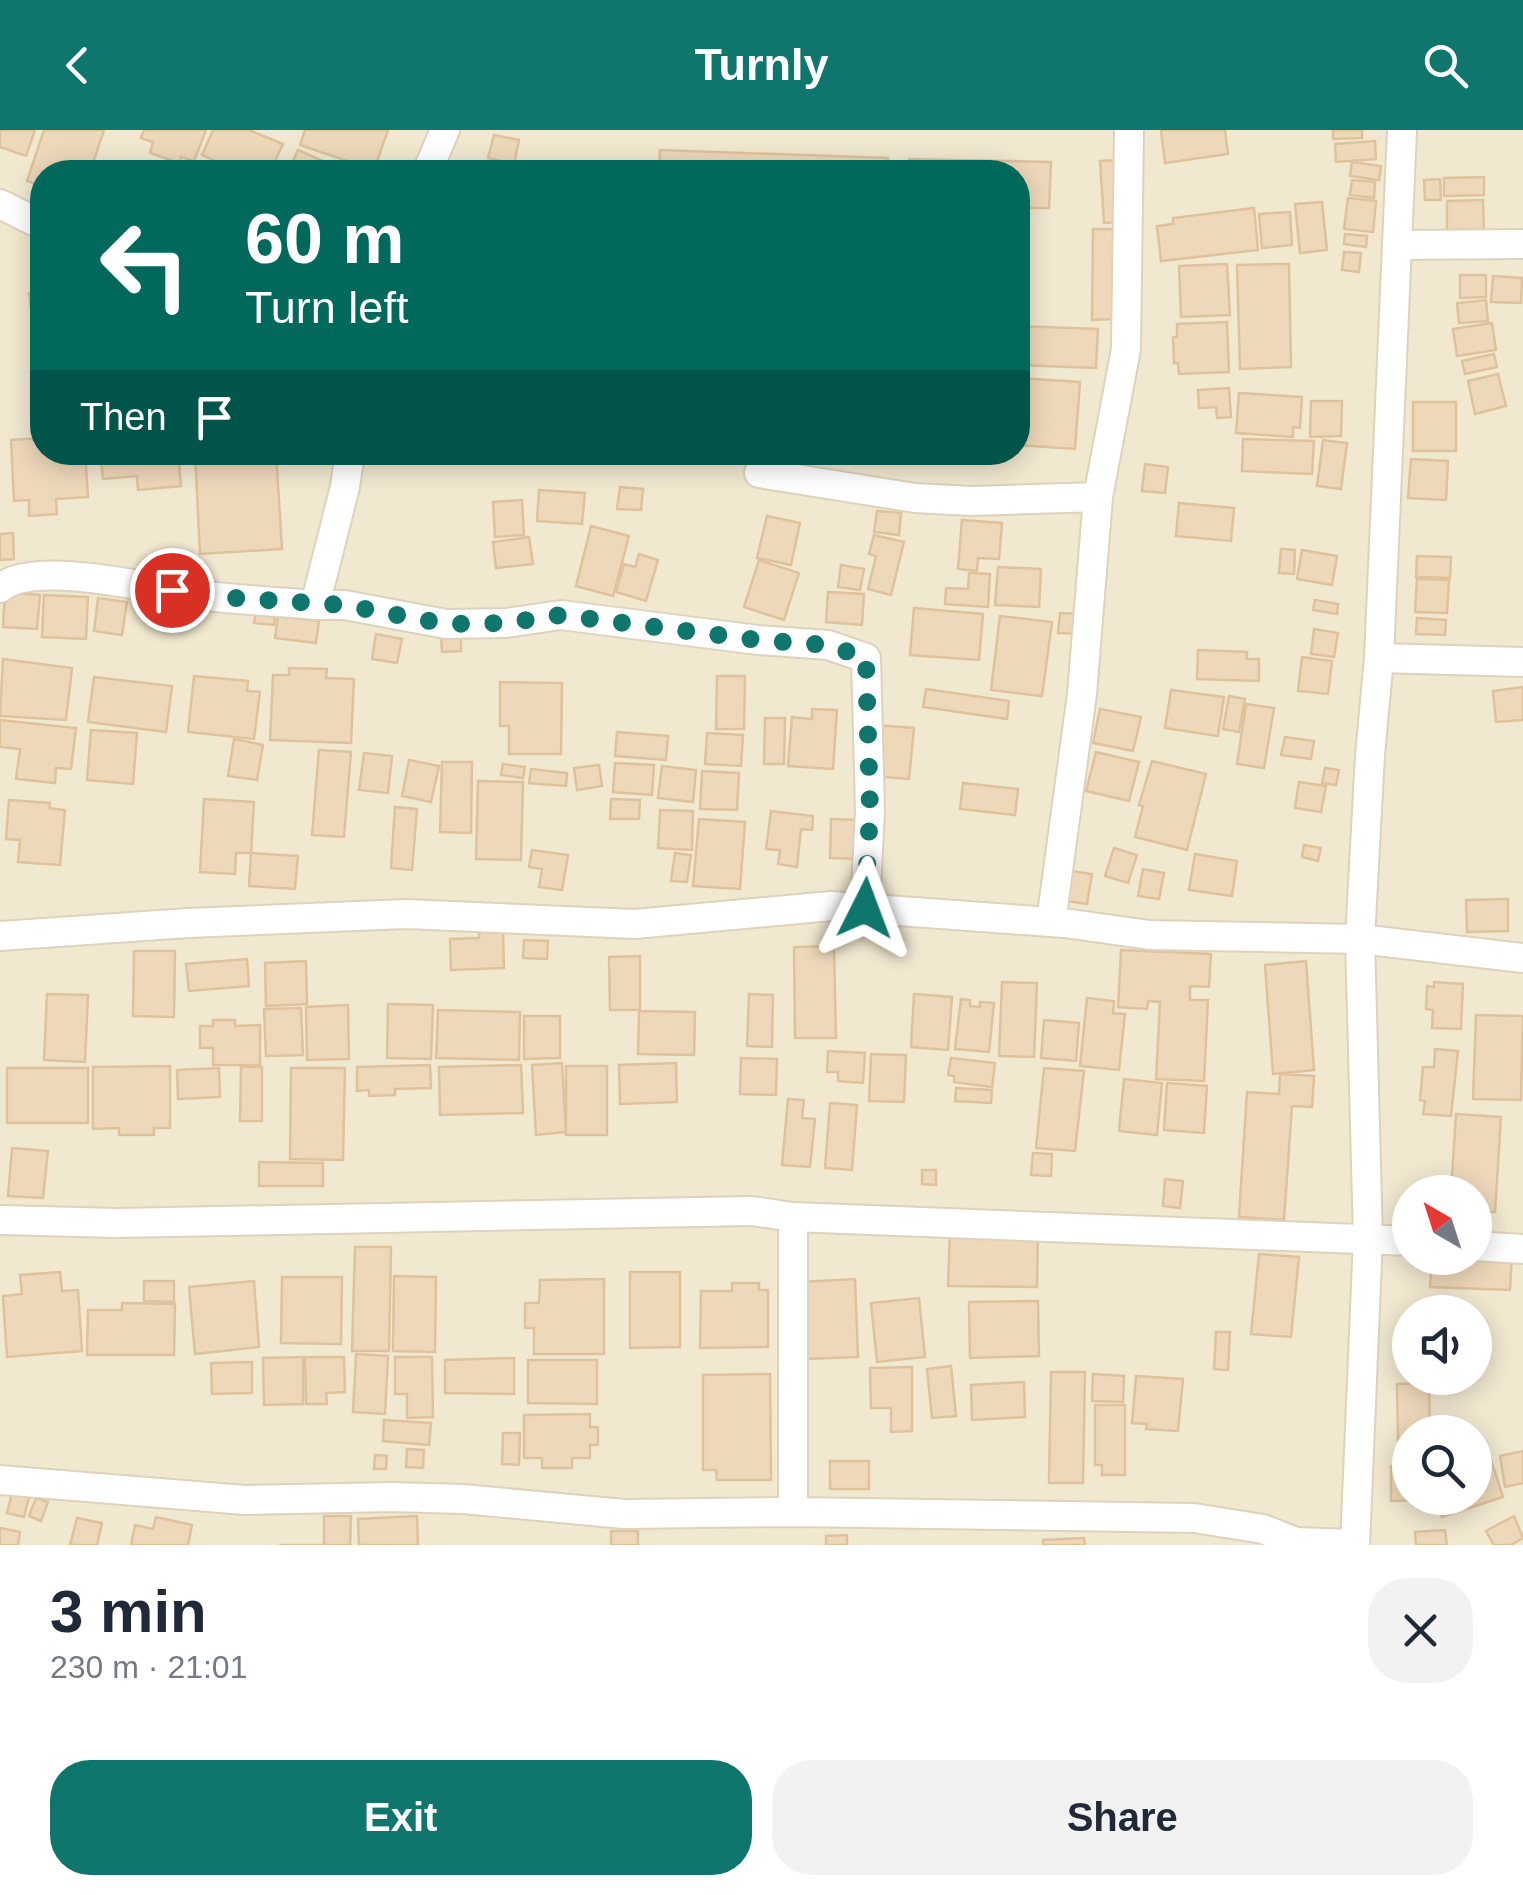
<!DOCTYPE html>
<meta charset="utf-8">
<style>
body{margin:0;font-family:Helvetica,sans-serif;background:#f2f2f3;color:#1f2937;height:100vh;display:flex;flex-direction:column;font-size:38px;white-space:nowrap}
*{box-sizing:border-box;margin:0}
p{font-size:32px;color:#747a83}
.icon{flex:none;width:55px;height:55px;fill:none;stroke:currentColor;stroke-width:2;stroke-linecap:round;stroke-linejoin:round}
.map{position:relative;height:1415px;overflow:hidden}
.details{display:flex;flex-direction:column;background:#fff;flex:1}
.details>*{flex:none}
.top-card{position:absolute;left:30px;top:30px;width:1000px;height:305px;border-radius:40px;box-shadow:0 5px 25px #0003;background:#00695c;color:#fff;overflow:hidden}
.needle{width:65px;rotate:321deg}
.tools{position:absolute;left:1392px;top:1045px;display:grid;gap:20px}
.tools a{display:grid;place-items:center;width:100px;height:100px;border-radius:50%;background:#fff;box-shadow:0 5px 25px #0003;font-size:50px}
.pin{position:absolute;display:grid;place-items:center;width:85px;height:85px;color:#fff;margin:-42px;border:5px solid #fff;border-radius:50%;box-shadow:0 2px 10px #0007}
.me{position:absolute;width:110px;margin:-55px;rotate:3deg;stroke-linejoin:round;filter:drop-shadow(0 0 8px #0008)}
.turn{display:flex;align-items:center;gap:35px;height:210px;padding:0 50px;font-size:45px}
.turn .icon{width:130px;height:130px;stroke-width:2.5}
.turn b{display:block;font-size:70px;line-height:85px}
.then{display:flex;align-items:center;height:95px;padding:0 50px;background:#0003;gap:20px;font-size:38px}
.round{display:grid;place-items:center;flex:none;width:105px;height:105px;border-radius:40px;background:#f2f2f3}
.headline{display:flex;align-items:center;justify-content:space-between;height:170px;padding:0 50px}
h1{font-size:60px;font-weight:700;line-height:75px}
.primary-button{display:flex;gap:20px;margin-top:auto;padding:20px 50px}
.primary-button a{flex:1;height:115px;border-radius:40px;background:#0f766e;color:#fff;font-size:40px;font-weight:700;line-height:115px;text-align:center}
.primary-button a+a{background:#f2f2f3;color:#1f2937}
header{display:flex;justify-content:space-between;align-items:center;height:130px;padding:0 50px;background:#0f766e;color:#fff;font-size:45px;font-weight:700}
.map>svg:first-child{display:block}
.residential{fill:#f1e8d0;fill-rule:evenodd}
.building{fill:#eed8ba;stroke:#dfc29c;stroke-width:2.5}
.lines{fill:none;stroke-linecap:round;stroke-linejoin:round}
.minor-casing{stroke:#ded2bd;stroke-width:32}
.minor{stroke:#fff;stroke-width:28}
.route{stroke:#0f766e;stroke-width:18;stroke-dasharray:0 32.4}
</style>
<header><svg class="icon" aria-label="back" viewBox="0 0 24 24"><path d="M15 5l-7 7 7 7"/></svg>Turnly<svg class="icon" aria-label="search" viewBox="0 0 24 24"><circle cx="10" cy="10" r="6"/><path d="M15 15l6 6"/></svg></header>
<div class="map">
<svg width="1523" height="1415" viewBox="0 0 1523 1415">
<rect width="100%" height="100%" fill="#faf5e1"/>
<path class="residential" d="M0,0H1523V1415H0ZM42,42H1018V322H42ZM1410,1062H1475V1128H1410ZM1410,1182H1475V1248H1410ZM1410,1302H1475V1368H1410Z"/>
<g class="building">
<polygon points="0,0 35,0 26,26 0,17"/>
<polygon points="44,0 104,0 90,42 42,42 42,56 27,51"/>
<polygon points="144,0 206,0 194,31 181,27 179,33 150,23 153,12 141,8"/>
<polygon points="213,0 249,0 283,14 270,42 238,42 202,25"/>
<polygon points="305,0 388,0 374,40 300,15"/>
<polygon points="1161,0 1225,0 1228,24 1165,33"/>
<polygon points="1333,0 1362,0 1362,8 1333,9"/>
<polygon points="494,5 519,10 514,34 488,28"/>
<polygon points="1375,11 1376,29 1336,32 1335,14"/>
<polygon points="298,20 348,42 288,42"/>
<polygon points="660,20 888,28 888,42 659,42"/>
<polygon points="909,29 1051,32 1049,78 1018,78 1018,42 909,42"/>
<polygon points="1116,30 1120,92 1104,93 1100,31"/>
<polygon points="1352,32 1381,36 1379,50 1350,46"/>
<polygon points="1484,47 1484,65 1444,66 1444,48"/>
<polygon points="1440,49 1441,70 1425,70 1424,50"/>
<polygon points="1352,50 1375,52 1374,68 1350,65"/>
<polygon points="1348,68 1376,71 1373,102 1344,99"/>
<polygon points="1483,70 1484,102 1447,104 1447,71"/>
<polygon points="1322,72 1327,120 1300,123 1295,74"/>
<polygon points="1254,78 1258,120 1161,131 1157,96 1173,94 1173,88"/>
<polygon points="1290,82 1292,115 1262,118 1259,84"/>
<polygon points="1093,99 1116,99 1115,189 1092,190"/>
<polygon points="1345,104 1367,106 1366,117 1344,114"/>
<polygon points="1344,122 1361,123 1359,142 1342,140"/>
<polygon points="1227,134 1230,185 1181,187 1179,136"/>
<polygon points="1289,134 1291,237 1240,239 1237,135"/>
<polygon points="1460,145 1486,145 1486,167 1460,168"/>
<polygon points="1493,146 1522,148 1521,173 1491,172"/>
<polygon points="42,161 42,228 38,229 29,163"/>
<polygon points="1486,170 1488,191 1459,193 1457,173"/>
<polygon points="1227,192 1229,242 1179,244 1178,233 1174,233 1173,207 1177,207 1177,194"/>
<polygon points="1492,193 1496,220 1457,226 1453,199"/>
<polygon points="1018,196 1098,199 1096,238 1018,235"/>
<polygon points="1494,224 1497,237 1465,244 1462,231"/>
<polygon points="1498,244 1506,276 1475,284 1468,251"/>
<polygon points="1018,248 1080,252 1075,319 1018,315"/>
<polygon points="1229,258 1231,287 1217,288 1216,277 1199,278 1198,260"/>
<polygon points="1239,263 1302,267 1300,298 1293,297 1293,307 1236,303"/>
<polygon points="1311,271 1342,271 1341,306 1310,307"/>
<rect x="1413" y="272" width="43" height="49"/>
<polygon points="42,308 42,322 85,322 88,367 56,369 57,384 29,386 29,370 14,371 11,310"/>
<polygon points="1243,309 1314,311 1312,344 1242,341"/>
<polygon points="1323,310 1347,313 1341,359 1317,356"/>
<polygon points="100,322 178,322 181,356 138,360 137,346 103,349"/>
<polygon points="195,322 276,322 282,419 200,424"/>
<polygon points="377,322 409,322 406,332"/>
<polygon points="1411,329 1448,331 1446,370 1408,368"/>
<polygon points="1145,334 1168,337 1165,363 1142,361"/>
<polygon points="620,357 643,359 641,380 617,379"/>
<polygon points="539,360 585,363 582,394 537,391"/>
<polygon points="522,370 524,405 495,407 493,372"/>
<polygon points="1179,373 1234,378 1231,411 1176,406"/>
<polygon points="877,381 901,383 899,405 874,402"/>
<polygon points="767,386 800,393 791,435 757,428"/>
<polygon points="962,390 1002,393 999,429 978,428 977,441 958,439"/>
<polygon points="591,396 629,406 613,466 576,456"/>
<polygon points="13,403 14,429 0,430 0,404"/>
<polygon points="874,405 904,412 891,465 868,459 876,426 869,424"/>
<polygon points="529,407 533,434 496,438 493,412"/>
<polygon points="1281,419 1295,420 1294,444 1279,443"/>
<polygon points="1302,420 1337,426 1332,455 1297,449"/>
<polygon points="639,424 658,430 646,471 616,462 624,434 635,437"/>
<polygon points="1417,426 1451,427 1450,448 1416,447"/>
<polygon points="759,430 799,443 784,490 744,477"/>
<polygon points="841,435 864,439 860,460 838,457"/>
<polygon points="998,437 1041,439 1039,477 995,475"/>
<polygon points="969,443 990,444 988,477 945,474 946,458 968,459"/>
<polygon points="1417,449 1449,450 1447,483 1415,482"/>
<polygon points="5,462 40,465 37,499 3,497"/>
<polygon points="828,462 864,464 862,495 826,492"/>
<polygon points="44,465 88,467 86,509 42,507"/>
<polygon points="98,468 127,472 122,505 94,501"/>
<polygon points="1315,470 1338,474 1337,484 1313,480"/>
<polygon points="914,478 983,484 979,530 910,525"/>
<polygon points="256,482 275,484 274,495 254,493"/>
<polygon points="1060,483 1083,484 1081,504 1058,503"/>
<polygon points="278,486 319,491 316,513 275,508"/>
<polygon points="1000,486 1052,492 1042,566 991,560"/>
<polygon points="1417,488 1446,490 1445,505 1416,504"/>
<polygon points="1314,499 1338,503 1334,527 1311,524"/>
<polygon points="376,504 402,509 397,533 372,529"/>
<polygon points="461,504 461,521 442,522 441,505"/>
<polygon points="1198,520 1247,522 1247,529 1259,529 1259,551 1197,549"/>
<polygon points="1302,527 1332,531 1328,564 1298,561"/>
<polygon points="3,529 72,538 66,590 0,586"/>
<polygon points="289,538 327,539 326,548 354,549 351,613 270,610 273,545 289,545"/>
<polygon points="194,546 248,551 247,561 260,562 254,609 188,602"/>
<polygon points="717,546 745,546 744,599 716,599"/>
<polygon points="94,547 172,556 166,602 88,592"/>
<polygon points="500,552 562,553 561,624 509,624 509,596 500,596"/>
<polygon points="1523,557 1523,590 1496,592 1493,561"/>
<polygon points="926,559 1009,571 1007,589 923,577"/>
<polygon points="1171,560 1224,567 1218,606 1165,598"/>
<polygon points="1229,566 1245,569 1239,602 1223,599"/>
<polygon points="1246,574 1274,578 1264,638 1237,634"/>
<polygon points="812,579 837,580 833,639 788,636 792,587 812,589"/>
<polygon points="1100,579 1141,587 1133,621 1093,613"/>
<polygon points="765,588 785,588 784,634 764,634"/>
<polygon points="0,590 76,598 71,639 56,638 55,653 16,649 20,619 0,617"/>
<polygon points="876,595 914,598 909,649 872,646"/>
<polygon points="91,600 137,603 133,654 87,650"/>
<polygon points="617,602 668,606 666,630 615,626"/>
<polygon points="707,603 743,605 741,636 705,634"/>
<polygon points="1285,607 1314,611 1311,629 1281,625"/>
<polygon points="234,609 263,615 257,650 228,646"/>
<polygon points="319,620 351,622 344,707 312,705"/>
<polygon points="1096,622 1139,632 1129,671 1086,661"/>
<polygon points="364,623 392,626 388,663 359,660"/>
<polygon points="409,630 439,636 431,672 402,666"/>
<polygon points="1152,631 1206,644 1187,720 1135,707 1143,676 1139,675"/>
<polygon points="442,632 472,632 471,703 440,702"/>
<polygon points="615,633 654,635 652,665 613,662"/>
<polygon points="503,634 525,637 523,648 501,645"/>
<polygon points="599,635 602,656 577,660 574,638"/>
<polygon points="662,636 696,640 693,672 658,668"/>
<polygon points="1325,638 1339,640 1336,655 1322,653"/>
<polygon points="531,639 567,643 566,656 529,653"/>
<polygon points="702,641 739,643 737,680 700,679"/>
<polygon points="478,651 523,652 521,730 476,729"/>
<polygon points="1299,652 1326,656 1321,682 1295,678"/>
<polygon points="963,653 1018,659 1015,685 960,679"/>
<polygon points="204,669 254,672 251,723 236,723 235,744 200,742"/>
<polygon points="611,669 640,670 639,689 610,689"/>
<polygon points="9,670 50,673 49,678 65,680 60,735 18,732 20,710 6,709"/>
<polygon points="395,677 417,679 412,740 391,738"/>
<polygon points="660,680 693,681 692,720 658,718"/>
<polygon points="771,681 813,686 812,700 801,699 797,737 778,734 780,720 766,719"/>
<polygon points="699,689 745,692 740,759 693,756"/>
<polygon points="831,689 859,690 857,729 830,728"/>
<polygon points="1304,715 1321,718 1318,731 1302,727"/>
<polygon points="1114,718 1137,725 1128,753 1105,746"/>
<polygon points="532,720 568,725 562,760 539,757 542,739 529,737"/>
<polygon points="251,723 298,726 295,759 249,756"/>
<polygon points="675,723 691,725 687,752 671,751"/>
<polygon points="1195,724 1237,731 1232,766 1189,760"/>
<polygon points="1143,739 1164,743 1159,769 1138,766"/>
<polygon points="1071,741 1092,744 1087,774 1067,771"/>
<polygon points="1508,769 1508,801 1467,802 1466,770"/>
<polygon points="503,801 504,838 451,840 450,809 479,808 479,802"/>
<polygon points="524,810 548,811 547,829 523,828"/>
<polygon points="834,816 836,908 795,908 794,817"/>
<polygon points="1121,820 1211,824 1209,857 1190,856 1190,870 1208,870 1204,951 1156,949 1160,872 1148,871 1147,879 1118,877"/>
<polygon points="134,821 175,821 174,887 133,886"/>
<polygon points="640,826 640,880 610,880 609,827"/>
<polygon points="247,829 249,856 189,861 186,834"/>
<polygon points="306,831 307,874 266,876 265,833"/>
<polygon points="1306,831 1314,940 1273,944 1265,835"/>
<polygon points="1002,852 1037,853 1034,927 999,926"/>
<polygon points="1434,852 1463,854 1461,899 1432,898 1433,880 1426,879 1427,856 1434,857"/>
<polygon points="47,864 88,865 85,932 44,930"/>
<polygon points="749,864 773,865 772,917 747,916"/>
<polygon points="914,864 952,867 948,920 911,917"/>
<polygon points="1087,868 1114,871 1113,883 1125,884 1119,940 1080,936"/>
<polygon points="961,869 970,870 970,876 980,877 980,872 994,873 989,922 955,919"/>
<polygon points="388,874 433,875 431,929 387,928"/>
<polygon points="348,875 349,929 307,930 306,877"/>
<polygon points="301,878 303,925 266,926 264,879"/>
<polygon points="438,880 520,882 519,930 436,928"/>
<polygon points="639,881 695,882 694,925 638,924"/>
<polygon points="1476,885 1523,886 1521,970 1473,969"/>
<polygon points="524,886 560,886 560,928 524,929"/>
<polygon points="213,890 235,890 235,896 260,895 260,935 213,935 213,918 200,918 200,896 213,896"/>
<polygon points="1044,890 1079,893 1076,931 1041,928"/>
<polygon points="1435,919 1458,921 1451,986 1423,984 1425,971 1420,970 1423,937 1434,937"/>
<polygon points="828,921 865,923 863,953 838,951 838,942 827,942"/>
<polygon points="871,924 906,925 904,972 869,971"/>
<polygon points="741,928 777,929 776,965 740,964"/>
<polygon points="951,928 995,933 992,957 954,952 954,946 948,945"/>
<polygon points="562,933 566,1002 536,1005 532,935"/>
<polygon points="676,933 677,972 620,974 619,935"/>
<polygon points="430,935 431,958 395,959 395,965 369,966 369,960 357,961 357,937"/>
<polygon points="521,935 523,983 440,985 439,937"/>
<polygon points="170,936 170,998 154,998 154,1005 119,1005 119,998 93,999 93,937"/>
<rect x="566" y="936" width="41" height="69"/>
<polygon points="241,937 262,937 262,991 240,991"/>
<rect x="7" y="938" width="81" height="55"/>
<polygon points="219,938 220,967 178,969 177,940"/>
<polygon points="291,938 345,938 343,1030 290,1029"/>
<polygon points="1044,938 1084,941 1075,1021 1036,1018"/>
<polygon points="1280,944 1314,946 1312,977 1292,976 1284,1090 1239,1087 1247,962 1279,964"/>
<polygon points="1124,949 1162,953 1157,1005 1119,1001"/>
<polygon points="1167,953 1207,956 1204,1003 1164,1000"/>
<polygon points="956,958 992,960 991,973 955,971"/>
<polygon points="788,969 804,970 802,988 815,989 810,1037 782,1035"/>
<polygon points="830,973 857,975 852,1040 825,1038"/>
<polygon points="1456,984 1501,987 1495,1082 1475,1081 1475,1062 1451,1062"/>
<polygon points="12,1018 48,1021 43,1068 8,1066"/>
<polygon points="1033,1023 1052,1024 1051,1046 1031,1045"/>
<polygon points="259,1032 323,1033 323,1056 259,1056"/>
<polygon points="922,1040 936,1040 936,1055 922,1054"/>
<polygon points="1165,1049 1183,1051 1180,1078 1163,1076"/>
<polygon points="950,1100 1038,1102 1037,1157 948,1156"/>
<polygon points="355,1117 391,1117 389,1221 352,1221"/>
<polygon points="1512,1122 1510,1160 1430,1157 1432,1128 1475,1128"/>
<polygon points="1259,1124 1299,1127 1291,1207 1251,1204"/>
<polygon points="60,1142 62,1161 78,1160 82,1221 7,1227 3,1166 22,1164 20,1145"/>
<polygon points="630,1142 680,1142 680,1217 630,1218"/>
<polygon points="394,1146 436,1147 435,1222 393,1221"/>
<polygon points="282,1147 342,1147 341,1214 281,1213"/>
<polygon points="604,1149 604,1224 534,1224 534,1198 525,1198 525,1173 539,1173 540,1150"/>
<polygon points="855,1149 858,1227 805,1229 802,1152"/>
<polygon points="144,1151 174,1151 174,1172 144,1171"/>
<polygon points="254,1151 259,1217 195,1224 189,1157"/>
<polygon points="732,1153 759,1153 759,1160 768,1160 768,1217 700,1218 701,1161 732,1161"/>
<polygon points="919,1168 925,1227 877,1232 871,1173"/>
<polygon points="1459,1169 1460,1182 1425,1182 1424,1171"/>
<polygon points="1038,1171 1039,1226 970,1228 969,1172"/>
<polygon points="122,1173 175,1174 174,1225 87,1225 88,1180 122,1180"/>
<polygon points="1216,1202 1230,1202 1228,1240 1214,1239"/>
<polygon points="356,1224 388,1226 385,1284 353,1282"/>
<polygon points="303,1227 303,1274 264,1275 263,1228"/>
<polygon points="305,1227 344,1227 345,1262 326,1263 327,1274 306,1274"/>
<polygon points="395,1227 432,1227 433,1287 407,1288 407,1264 395,1264"/>
<polygon points="514,1228 514,1264 445,1263 445,1230"/>
<polygon points="528,1230 597,1230 597,1274 528,1273"/>
<polygon points="252,1232 252,1263 212,1264 211,1233"/>
<polygon points="951,1236 956,1286 932,1288 927,1239"/>
<polygon points="912,1237 912,1301 891,1302 891,1278 871,1278 870,1238"/>
<polygon points="1051,1242 1085,1242 1083,1353 1049,1353"/>
<polygon points="770,1244 771,1350 717,1350 716,1340 703,1340 703,1245"/>
<polygon points="1093,1244 1124,1246 1123,1272 1092,1271"/>
<polygon points="1136,1246 1183,1249 1178,1301 1146,1299 1147,1294 1132,1293"/>
<polygon points="1024,1252 1025,1287 972,1290 971,1255"/>
<polygon points="1429,1253 1430,1302 1410,1302 1410,1310 1398,1310 1397,1254"/>
<polygon points="1095,1275 1125,1275 1125,1345 1102,1345 1102,1335 1095,1335"/>
<polygon points="590,1284 590,1297 598,1297 598,1315 590,1315 590,1328 572,1328 572,1338 542,1338 542,1328 524,1328 524,1285"/>
<polygon points="384,1290 431,1293 429,1315 383,1311"/>
<polygon points="503,1303 520,1303 519,1335 502,1334"/>
<polygon points="407,1319 424,1320 423,1338 406,1337"/>
<polygon points="1523,1321 1523,1353 1505,1357 1500,1326"/>
<polygon points="375,1325 387,1326 386,1339 374,1339"/>
<polygon points="1490,1327 1503,1367 1442,1387 1436,1368 1475,1368 1475,1331"/>
<rect x="830" y="1331" width="39" height="28"/>
<polygon points="1391,1336 1410,1336 1410,1368 1425,1368 1425,1370 1391,1371"/>
<polygon points="12,1363 29,1367 24,1387 7,1383"/>
<polygon points="36,1368 48,1372 41,1391 29,1386"/>
<polygon points="324,1386 351,1386 350,1415 279,1415 324,1415"/>
<polygon points="417,1386 418,1415 359,1415 358,1389"/>
<polygon points="1514,1386 1523,1408 1511,1415 1494,1415 1486,1401"/>
<polygon points="156,1387 192,1395 188,1415 131,1415 135,1395 153,1399"/>
<polygon points="77,1388 102,1393 97,1415 70,1415"/>
<polygon points="0,1398 20,1402 18,1415 0,1415"/>
<polygon points="1445,1400 1447,1415 1416,1415 1415,1402"/>
<rect x="611" y="1401" width="27" height="14"/>
<polygon points="847,1405 847,1415 826,1415 826,1406"/>
<polygon points="1084,1408 1085,1415 1043,1415 1043,1410"/>
</g>
<g class="lines">
<defs>
<g id="minor">
<polyline points="427,42 445,0"/>
<polyline points="0,74 42,95"/>
<polyline points="1399,115 1523,114"/>
<polyline points="759,343 915,368 972,371 1098,367"/>
<path d="M0,458C36,428 160,461 206,466C242,470 279,472 315,475L345,357L350,322"/>
<polyline points="315,475 345,475 446,494 506,493 561,485 758,510 828,515 866,528 870,681 865,778"/>
<polyline points="1379,528 1523,532"/>
<polyline points="1051,792 1082,564 1098,367 1126,219 1129,0"/>
<polyline points="0,806 188,793 406,784 635,794 831,776 1064,793 1150,805 1360,809 1523,828"/>
<polyline points="793,1087 793,1382"/>
<polyline points="0,1090 117,1093 752,1081 793,1087 1410,1111"/>
<polyline points="1475,1116 1523,1119"/>
<polyline points="0,1350 245,1370 392,1367 463,1369 624,1384 793,1382 1194,1388 1263,1399 1296,1412 1355,1414"/>
<polyline points="1355,1415 1368,1108 1360,809 1370,625 1379,528 1402,0"/>
</g>
</defs>
<use href="#minor" class="minor-casing"/>
<use href="#minor" class="minor"/>
</g>
<g class="lines">
<polyline class="route" points="172,460 204,466 344,475 446,494 506,493 561,485 758,510 828,515 866,528 870,681 865,778"/>
</g>
</svg>
<div class="tools">
<a><svg class="needle" viewBox="-14 -14 28 28"><path d="M0-13l5 13h-10z" fill="#e53935"/><path d="M0 13l5-13h-10z" fill="#747a83"/></svg></a>
<a><svg class="icon" aria-label="sound" viewBox="0 0 24 24"><path d="M4 9h4l5-4v14l-5-4H4zM17 9q2 3 0 6"/></svg></a>
<a><svg class="icon" aria-label="search" viewBox="0 0 24 24"><circle cx="10" cy="10" r="6"/><path d="M15 15l6 6"/></svg></a>
</div>
<div class="pin" style="left:172px;top:460px;background:#d93025"><svg class="icon" aria-label="arrive" viewBox="0 0 24 24"><path d="M6 21V4h12l-3 4 3 4H6"/></svg></div>
<svg class="me" style="left:865px;top:778px" viewBox="-20 -20 40 40"><path d="M0-17L14 15 0 8-14 15z" fill="#0f766e" stroke="#fff" stroke-width="4"/></svg>
<div class="top-card">
<div class="turn"><svg class="icon" aria-label="left" viewBox="0 0 24 24"><path d="M17 20v-9H6M10 6l-5 5 5 5"/></svg><div><b>60 m</b>Turn left</div></div>
<div class="then">Then<svg class="icon" aria-label="arrive" viewBox="0 0 24 24"><path d="M6 21V4h12l-3 4 3 4H6"/></svg></div>
</div>
</div>
<section class="details">
<div class="headline"><div><h1>3 min</h1><p>230 m · 21:01</p></div><a class="round"><svg class="icon" aria-label="close" viewBox="0 0 24 24"><path d="M6 6l12 12M18 6L6 18"/></svg></a></div>
<div class="primary-button"><a>Exit</a><a>Share</a></div>
</section>
